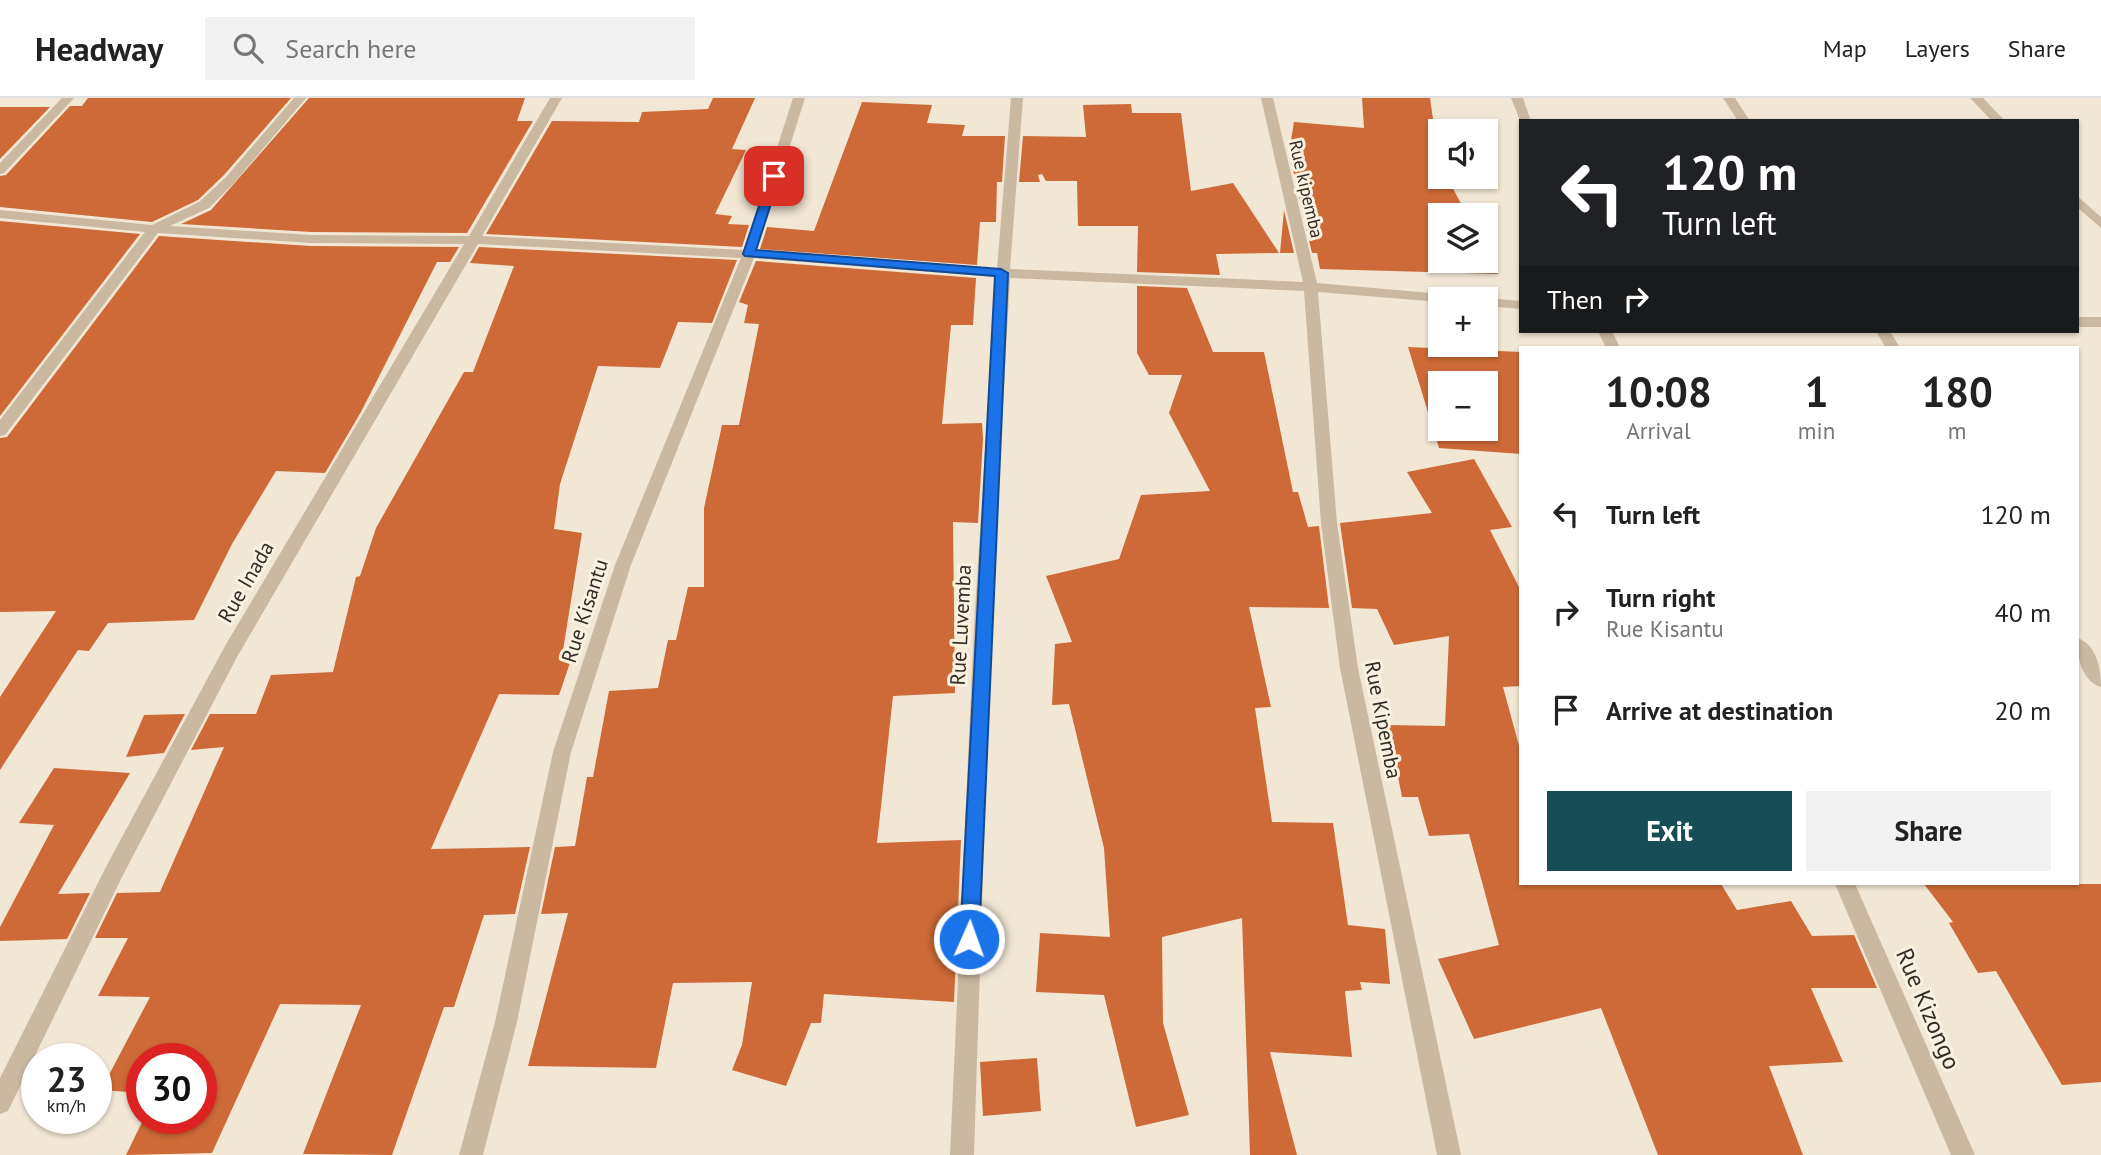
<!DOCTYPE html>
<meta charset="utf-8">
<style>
body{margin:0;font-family:"PT Sans",sans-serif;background:#f2f2f2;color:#222;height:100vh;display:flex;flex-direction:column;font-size:26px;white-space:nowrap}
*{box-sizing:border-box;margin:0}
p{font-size:23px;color:#767676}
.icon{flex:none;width:38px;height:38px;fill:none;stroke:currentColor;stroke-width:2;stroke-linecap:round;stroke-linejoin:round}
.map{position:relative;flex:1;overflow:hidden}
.details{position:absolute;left:1519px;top:248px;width:560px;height:539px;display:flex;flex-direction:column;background:#fff;border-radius:0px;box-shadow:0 2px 5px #0004}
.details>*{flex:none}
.hud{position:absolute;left:1519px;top:21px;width:560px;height:214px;border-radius:0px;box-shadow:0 2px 5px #0004;background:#202124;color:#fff;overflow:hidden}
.tools{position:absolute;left:1428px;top:21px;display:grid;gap:14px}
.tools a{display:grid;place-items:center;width:70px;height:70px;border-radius:0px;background:#fff;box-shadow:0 2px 5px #0004;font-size:35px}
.speed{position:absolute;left:21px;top:945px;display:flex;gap:14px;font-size:35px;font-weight:700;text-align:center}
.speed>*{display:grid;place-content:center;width:91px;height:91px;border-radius:50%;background:#fff;box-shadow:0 2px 5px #0004;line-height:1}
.speed small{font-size:18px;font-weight:400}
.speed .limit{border:10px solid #d22;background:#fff;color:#111}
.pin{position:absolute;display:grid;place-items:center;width:60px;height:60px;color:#fff;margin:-30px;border-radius:14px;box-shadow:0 4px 10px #0006}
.me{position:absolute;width:77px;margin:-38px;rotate:2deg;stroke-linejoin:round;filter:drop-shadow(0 0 5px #0008)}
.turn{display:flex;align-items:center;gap:24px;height:147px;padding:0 28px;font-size:32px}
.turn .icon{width:91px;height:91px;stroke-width:2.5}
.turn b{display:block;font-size:49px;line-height:60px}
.then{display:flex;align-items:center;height:66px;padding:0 28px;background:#0003;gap:14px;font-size:26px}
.eta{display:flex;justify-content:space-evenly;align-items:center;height:119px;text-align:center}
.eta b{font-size:42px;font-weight:700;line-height:49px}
.action{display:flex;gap:14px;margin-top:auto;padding:14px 28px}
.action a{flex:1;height:80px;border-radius:0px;background:#174d57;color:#fff;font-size:28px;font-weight:700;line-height:80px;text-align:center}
.action a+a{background:#f2f2f2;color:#222}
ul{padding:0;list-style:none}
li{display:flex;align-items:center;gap:21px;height:98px;padding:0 28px}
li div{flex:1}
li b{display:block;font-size:26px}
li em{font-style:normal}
header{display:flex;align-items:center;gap:42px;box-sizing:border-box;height:98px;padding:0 35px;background:#fff;border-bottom:2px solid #e0e0e0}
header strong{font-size:33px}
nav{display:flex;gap:38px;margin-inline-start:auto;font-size:24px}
.search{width:490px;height:63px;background:#f2f2f2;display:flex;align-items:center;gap:18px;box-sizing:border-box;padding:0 24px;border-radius:0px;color:#767676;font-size:26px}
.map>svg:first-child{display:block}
.building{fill:#ce6a37;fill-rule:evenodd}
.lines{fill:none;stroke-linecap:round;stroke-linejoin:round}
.street{fill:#cab8a1;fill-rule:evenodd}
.route{fill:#1a73e8;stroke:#114b97;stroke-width:2}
.labels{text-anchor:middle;stroke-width:6;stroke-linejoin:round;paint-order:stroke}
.far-street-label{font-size:18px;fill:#342b24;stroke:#faf1e1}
.street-label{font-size:21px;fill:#342b24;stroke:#faf1e1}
.near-street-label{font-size:24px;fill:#342b24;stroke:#faf1e1}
</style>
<header>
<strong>Headway</strong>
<div class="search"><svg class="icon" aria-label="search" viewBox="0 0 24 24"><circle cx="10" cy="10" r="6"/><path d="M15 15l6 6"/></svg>Search here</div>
<nav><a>Map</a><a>Layers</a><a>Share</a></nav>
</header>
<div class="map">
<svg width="2101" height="1057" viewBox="0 0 2101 1057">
<rect width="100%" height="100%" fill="#f2e7d5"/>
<g class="building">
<polygon points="88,0 291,0 224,77 198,102 152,124 0,109 0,78 6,77 70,8 82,8"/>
<polygon points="309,0 525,0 517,23 533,23 467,135 311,134 181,126 211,112"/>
<polygon points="713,0 755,0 732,51 746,52 715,116 732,118 728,126 749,127 742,149 486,136 552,23 639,24 642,14 708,11"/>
<polygon points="1362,0 1430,0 1437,49 1440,49 1440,79 1447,79 1467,117 1440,117 1440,163 1486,163 1486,153 1498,176 1320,171 1317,155 1312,155 1289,54 1294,24 1364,30"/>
<polygon points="862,4 932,7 927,25 965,27 962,38 1005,38 1002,84 997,84 996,124 980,124 977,167 760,151 767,129 814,133"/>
<polygon points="1131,6 1132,15 1181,15 1191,93 1233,85 1279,155 1216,156 1220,177 1137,174 1138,128 1078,128 1077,83 1046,83 1042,76 1038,77 1040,84 1019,84 1023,38 1086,39 1083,7"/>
<polygon points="0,9 50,9 0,61"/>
<polygon points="1284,112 1294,155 1280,155"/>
<polygon points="0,123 140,136 0,318"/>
<polygon points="159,138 311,148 459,149 450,164 437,164 361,314 325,375 276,373 232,446 194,522 108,525 89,553 78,552 0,672 0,599 56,513 0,514 0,340 7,339"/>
<polygon points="479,149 737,162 712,225 678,224 660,270 598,268 560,386 554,431 582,435 563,552 574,553 559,597 499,596 431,751 530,749 515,816 484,817 454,909 444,909 392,1057 303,1056 361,907 280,906 212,1055 126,1057 144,1020 201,1020 201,961 142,961 142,995 101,992 150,899 98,898 128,840 95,840 117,795 160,794 224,649 191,652 210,616 256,616 271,577 333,574 356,479 360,478 376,430 464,274 473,274 514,168 470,165"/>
<polygon points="756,163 976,180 973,227 951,227 942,326 982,325 983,341 978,425 953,424 955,595 893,598 877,745 961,742 954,904 824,896 821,925 811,925 786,988 732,972 742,947 752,884 673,885 656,970 528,968 568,815 541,816 555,749 575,748 587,679 593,679 609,593 658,590 668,542 676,542 688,489 704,489 704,410 722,327 739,327 759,226 744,225 748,207 739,204"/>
<polygon points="1137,188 1187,190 1213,254 1264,254 1293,394 1298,394 1308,429 1319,428 1329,510 1249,509 1271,609 1255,610 1272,724 1333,725 1348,827 1385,831 1390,886 1360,884 1362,892 1345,893 1352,959 1270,954 1297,1057 1250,1057 1242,820 1162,839 1163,925 1189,1017 1136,1029 1104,897 1036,894 1040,835 1110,839 1104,750 1069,606 1052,607 1055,546 1072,544 1046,478 1119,461 1141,397 1210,393 1169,315 1182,277 1149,277 1137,255"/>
<path d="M1408,249L1521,254V356L1439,350ZM1440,285H1486V331H1440Z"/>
<polygon points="1474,361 1512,429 1490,432 1521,493 1521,588 1503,589 1521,655 1521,786 1721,786 1737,812 1791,803 1812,838 1854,837 1877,890 1811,890 1843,964 1769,968 1803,1057 1658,1057 1601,910 1474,941 1438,861 1499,847 1469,736 1429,738 1418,699 1402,699 1388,627 1445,628 1449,538 1394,547 1377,511 1352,510 1340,425 1432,415 1407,374"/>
<polygon points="185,616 164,655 126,659 144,617"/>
<polygon points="54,670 130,675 58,796 90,795 67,841 0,843 0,829 54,727 19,725"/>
<polygon points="1924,786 2101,786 2101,984 2062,987 1996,873 1978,875 1949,825 1953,824"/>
<polygon points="1037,960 1041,1013 983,1018 980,964"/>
</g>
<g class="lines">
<g class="street">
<polygon points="62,0 74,0 4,75 0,76 0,65"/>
<polygon points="294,0 306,0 234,85 209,110 170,128 311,137 469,138 550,0 562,0 482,138 744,152 793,0 805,0 757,153 997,171 1011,0 1023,0 1010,171 1303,184 1261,0 1273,0 1317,185 1453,197 1460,201 1440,201 1440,204 1318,194 1337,425 1358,570 1461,1057 1437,1057 1340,570 1321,425 1304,193 1010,180 991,528 974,1057 950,1057 974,528 996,179 754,160 631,467 571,654 517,924 483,1057 459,1057 495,924 553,654 615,467 741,160 478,146 237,559 122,779 8,1013 0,1016 0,980 108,765 225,548 464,146 311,145 158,135 5,337 0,338 0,322 145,134 0,120 0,112 152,127 199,104 226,79"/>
<polygon points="1511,0 1523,0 1531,23 1521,23 1521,25"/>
<polygon points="1723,0 1735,0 1750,23 1738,23"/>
<polygon points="1970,0 1983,0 2005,23 1992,23"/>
<polygon points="2077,98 2101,119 2101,130 2077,109"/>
<polygon points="1486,200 1521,203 1521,211 1486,208 1486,201 1481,201"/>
<rect x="2077" y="219" width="24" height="10"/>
<polygon points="1598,233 1612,233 1620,250 1606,250"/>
<polygon points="1876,233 1890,233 1900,250 1886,250"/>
<path d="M2077,540C2097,546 2101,572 2101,589C2081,583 2077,558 2077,540Z"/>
<polygon points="1835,786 1855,786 1975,1057 1951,1057"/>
</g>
</g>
<polygon class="route" points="770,75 780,78 756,152 1001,171 1008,175 979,841 976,847 969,850 962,847 960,841 995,178 745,158 743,156"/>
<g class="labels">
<g class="far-street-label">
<text transform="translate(1306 91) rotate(77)" y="6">Rue kipemba</text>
</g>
<g class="street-label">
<text transform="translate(246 484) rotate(-60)" y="7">Rue Inada</text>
<text transform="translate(585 513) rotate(-72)" y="7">Rue Kisantu</text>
<text transform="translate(961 527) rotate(-87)" y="7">Rue Luvemba</text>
<text transform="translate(1383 622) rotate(79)" y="7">Rue Kipemba</text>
</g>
<g class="near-street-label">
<text transform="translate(1928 911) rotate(67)" y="8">Rue Kizongo</text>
</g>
</g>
</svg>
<div class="tools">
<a><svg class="icon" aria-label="sound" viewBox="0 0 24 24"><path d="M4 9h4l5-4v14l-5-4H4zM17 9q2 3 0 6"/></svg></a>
<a><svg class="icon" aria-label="layers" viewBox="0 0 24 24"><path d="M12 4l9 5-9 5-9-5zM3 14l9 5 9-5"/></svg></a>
<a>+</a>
<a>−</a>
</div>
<div class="speed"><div>23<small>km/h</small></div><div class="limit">30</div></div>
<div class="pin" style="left:774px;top:78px;background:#d93025"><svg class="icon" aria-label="arrive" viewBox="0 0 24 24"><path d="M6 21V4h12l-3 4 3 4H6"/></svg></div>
<svg class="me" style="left:969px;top:841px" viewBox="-20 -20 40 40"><circle r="17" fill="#1a73e8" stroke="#fff" stroke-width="3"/><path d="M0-11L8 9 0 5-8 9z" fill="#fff"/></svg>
<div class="hud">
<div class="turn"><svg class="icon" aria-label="left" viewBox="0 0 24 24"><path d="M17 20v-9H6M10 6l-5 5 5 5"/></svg><div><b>120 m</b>Turn left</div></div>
<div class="then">Then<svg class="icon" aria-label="right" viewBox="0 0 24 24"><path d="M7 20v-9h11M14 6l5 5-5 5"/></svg></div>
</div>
<section class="details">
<div class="eta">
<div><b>10:08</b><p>Arrival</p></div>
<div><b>1</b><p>min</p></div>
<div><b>180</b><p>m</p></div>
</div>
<ul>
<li><svg class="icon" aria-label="left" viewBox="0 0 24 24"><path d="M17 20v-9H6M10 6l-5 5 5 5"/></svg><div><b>Turn left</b></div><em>120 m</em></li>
<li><svg class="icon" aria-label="right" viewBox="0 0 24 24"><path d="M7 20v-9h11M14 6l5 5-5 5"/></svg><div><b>Turn right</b><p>Rue Kisantu</p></div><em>40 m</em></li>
<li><svg class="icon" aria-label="arrive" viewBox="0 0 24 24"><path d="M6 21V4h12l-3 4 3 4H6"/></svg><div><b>Arrive at destination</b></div><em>20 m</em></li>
</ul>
<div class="action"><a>Exit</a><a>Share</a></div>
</section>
</div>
